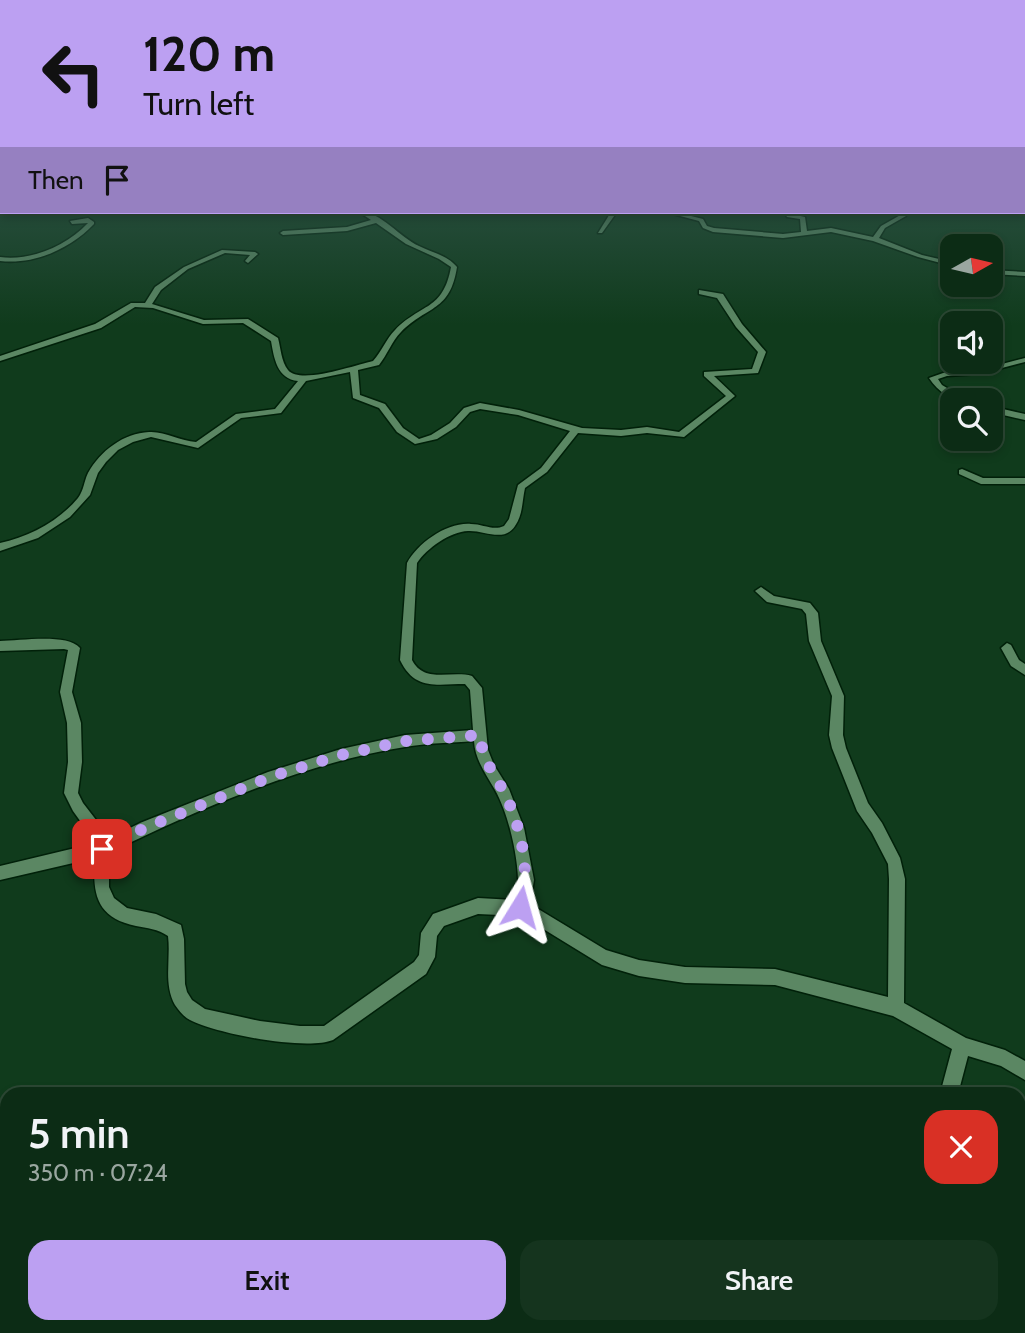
<!DOCTYPE html>
<meta charset="utf-8">
<style>
body{margin:0;font-family:Cabin,sans-serif;background:#15341e;color:#f1f3f6;height:100vh;display:flex;flex-direction:column;font-size:26px;white-space:nowrap}
*{box-sizing:border-box;margin:0}
p{font-size:23px;color:#9aa7a0}
.icon{flex:none;width:38px;height:38px;fill:none;stroke:currentColor;stroke-width:2;stroke-linecap:round;stroke-linejoin:round}
.map{position:relative;flex:1;overflow:hidden}
.details{position:absolute;left:0px;top:1087px;width:1026px;height:247px;display:flex;flex-direction:column;background:#0c2c15;border-radius:21px 21px 0 0;box-shadow:0 4px 10px #0003,0 0 0 2px #2c4834}
.details>*{flex:none}
.top-card{position:absolute;left:0px;top:0px;width:1026px;height:214px;box-shadow:0 4px 10px #0003,0 0 0 2px #2c4834;background:#bca0f2;color:#111;overflow:hidden}
.needle{width:46px;rotate:82deg}
.buttons{position:absolute;left:940px;top:234px;display:grid;gap:14px}
.buttons a{display:grid;place-items:center;width:63px;height:63px;border-radius:14px;background:#0c2c15;box-shadow:0 4px 10px #0003,0 0 0 2px #2c4834;font-size:35px}
.pin{position:absolute;display:grid;place-items:center;width:60px;height:60px;color:#fff;margin:-30px;border-radius:14px;box-shadow:0 4px 10px #0006}
.me{position:absolute;width:77px;margin:-38px;rotate:8deg;stroke-linejoin:round;filter:drop-shadow(0 0 5px #0008)}
.turn{display:flex;align-items:center;gap:24px;height:147px;padding:0 28px;font-size:32px}
.turn .icon{width:91px;height:91px;stroke-width:2.5}
.turn b{display:block;font-size:49px;line-height:60px}
.then{display:flex;align-items:center;height:66px;padding:0 28px;background:#0003;gap:14px;font-size:26px}
.round{display:grid;place-items:center;flex:none;width:74px;height:74px;border-radius:21px;background:#15341e}
.head{display:flex;align-items:center;justify-content:space-between;height:119px;padding:0 28px}
h1{font-size:42px;font-weight:600;line-height:52px}
.cta{display:flex;gap:14px;margin-top:auto;padding:14px 28px}
.cta a{flex:1;height:80px;border-radius:21px;background:#bca0f2;color:#111;font-size:28px;font-weight:600;line-height:80px;text-align:center}
.cta a+a{background:#15341e;color:#f1f3f6}
.map>svg:first-child{display:block}
.lines{fill:none;stroke-linecap:round;stroke-linejoin:round}
.street-casing{stroke:#012009;stroke-width:3}
.street{fill:#5b8763;fill-rule:evenodd}
.route{stroke:#bca0f2;stroke-width:12;stroke-dasharray:0 21.6}
</style>
<div class="map">
<svg width="1025" height="1333" viewBox="0 0 1025 1333">
<rect width="100%" height="100%" fill="#103b1c"/>
<g class="lines">
<defs>
<g id="street">
<rect x="1024" y="147" width="1" height="4"/>
<polygon points="2,157 2,161 0,162 0,158"/>
<rect x="0" y="167" width="2" height="4"/>
<path d="M359,212C381,211 399,237 419,246C433,253 447,255 457,267C450,312 428,305 401,332C392,341 387,355 379,365L358,370L360,395L385,404L403,428L419,439L431,435L450,423L464,408L480,403L519,410L582,428L621,430L647,427L679,432L726,396L704,376V372L752,369L758,352L736,327L717,298L699,294V290L723,294L742,324L766,352L758,373L714,376L735,396L684,437L647,433L621,436L578,433L547,472L525,488C522,501 523,515 515,526C504,543 484,530 468,531C450,532 427,548 417,563L412,660C424,684 452,670 472,676L482,688L488,750L494,765L509,789L524,828L534,880L530,904L606,950L639,960L685,967L775,969L888,997L889,879L888,864L872,833L857,811L832,748L829,735L832,696L809,641L806,614L802,609L767,602L755,591L761,587L774,596L810,603L818,613L821,641L844,696L843,735L846,748L868,803L882,823L900,858L905,879L904,1003L966,1038L1005,1050L1025,1061V1080L1001,1066L968,1056L958,1094H940L952,1049L893,1016L775,985L685,983L639,976L602,965L527,919L518,916L478,914L444,926L437,936L435,957L426,974L333,1040C306,1051 217,1034 190,1020C184,1017 179,1011 175,1005C163,983 171,959 168,936C158,929 147,928 136,926C96,918 92,893 95,858L0,880V866L96,843L73,811L64,793L68,762L67,723L60,692L68,650L64,649L0,651V641C20,641 67,633 80,648L72,692L81,723L82,762L78,793L83,803L110,838L140,823L268,772L341,749L405,735L473,730L470,690L465,684C436,684 415,691 400,660L407,563C418,543 447,522 471,524C483,524 493,531 504,526L509,519L518,485L541,468L570,431L518,415L480,409L470,412L456,427L437,439L415,444L397,432L379,408L353,398L350,372L306,381L281,413L241,418L198,448L151,437L133,442L118,450L106,462L98,473L90,495L70,517L38,538L0,551V543C29,537 59,521 78,498C84,490 84,481 88,473C100,451 124,433 149,432C165,431 180,441 196,442L236,414L275,409L298,381C277,379 274,358 271,341L243,323L203,324L153,308L135,307L101,328L0,361V356L95,324L131,303H145L155,287L184,267L222,250L255,252L258,254L248,263L245,261L250,255L225,253L188,269L161,290L152,304L204,320L248,319L278,338C281,349 281,361 288,370C300,385 355,365 373,361C382,351 386,339 395,330C421,303 443,311 451,267L439,259L406,244L376,223L347,231L283,235L280,233L283,231L347,227L371,220ZM474,741C475,760 486,774 495,790C508,813 517,852 518,879C518,886 516,893 515,900L478,898L433,914L421,933L419,955L414,962L324,1026H300L260,1021L205,1009L192,1000L187,992L185,984L184,939L181,925L156,914L127,908L114,898L109,887V853C198,809 307,762 405,747C427,743 451,743 474,741Z"/>
<polygon points="611,212 617,212 602,233 598,233"/>
<polygon points="665,212 675,212 703,219 707,226 714,228 783,234 801,232 800,219 787,217 784,212 790,212 791,214 805,217 807,231 831,228 873,237 881,226 904,213 906,216 885,228 879,238 922,255 952,262 952,266 918,257 873,241 831,232 783,238 713,232 703,228 699,221"/>
<path d="M88,218L94,222V224C70,249 34,265 0,261V257C32,261 66,246 88,223L72,224L70,221Z"/>
<polygon points="990,270 1025,272 1025,276 990,274"/>
<path d="M1025,358V362L979,374L947,376L938,379L942,385L969,401C952,401 938,392 929,378L946,372L979,370Z"/>
<polygon points="990,406 1025,414 1025,420 990,412"/>
<polygon points="962,469 983,478 1025,478 1025,484 981,484 959,474 959,470"/>
<polygon points="1007,643 1011,645 1019,660 1025,664 1025,675 1011,666 1001,648"/>
<polygon points="825,1326 846,1326 848,1333 826,1333"/>
</g>
</defs>
<use href="#street" class="street-casing"/>
<use href="#street" class="street"/>
</g>
<linearGradient id="sky" x2="0" y2="1"><stop stop-color="#09200f"/><stop offset="0.43" stop-color="#31554b"/><stop offset="1" stop-color="#31554b" stop-opacity="0"/></linearGradient>
<rect width="1025" height="325" fill="url(#sky)"/>
<g class="lines">
<path class="route" d="M102,849L145,828L273,776L341,755L405,741L480,735C482,758 492,771 503,790C520,823 532,871 520,907"/>
</g>
</svg>
<div class="buttons">
<a><svg class="needle" viewBox="-14 -14 28 28"><path d="M0-13l5 13h-10z" fill="#e53935"/><path d="M0 13l5-13h-10z" fill="#9aa7a0"/></svg></a>
<a><svg class="icon" aria-label="sound" viewBox="0 0 24 24"><path d="M4 9h4l5-4v14l-5-4H4zM17 9q2 3 0 6"/></svg></a>
<a><svg class="icon" aria-label="search" viewBox="0 0 24 24"><circle cx="10" cy="10" r="6"/><path d="M15 15l6 6"/></svg></a>
</div>
<div class="pin" style="left:102px;top:849px;background:#d93025"><svg class="icon" aria-label="arrive" viewBox="0 0 24 24"><path d="M6 21V4h12l-3 4 3 4H6"/></svg></div>
<svg class="me" style="left:520px;top:907px" viewBox="-20 -20 40 40"><path d="M0-17L14 15 0 8-14 15z" fill="#bca0f2" stroke="#fff" stroke-width="4"/></svg>
<div class="top-card">
<div class="turn"><svg class="icon" aria-label="left" viewBox="0 0 24 24"><path d="M17 20v-9H6M10 6l-5 5 5 5"/></svg><div><b>120 m</b>Turn left</div></div>
<div class="then">Then<svg class="icon" aria-label="arrive" viewBox="0 0 24 24"><path d="M6 21V4h12l-3 4 3 4H6"/></svg></div>
</div>
<section class="details">
<div class="head"><div><h1>5 min</h1><p>350 m · 07:24</p></div><a class="round" style="background:#d93025;color:#fff"><svg class="icon" aria-label="close" viewBox="0 0 24 24"><path d="M6 6l12 12M18 6L6 18"/></svg></a></div>
<div class="cta"><a>Exit</a><a>Share</a></div>
</section>
</div>
